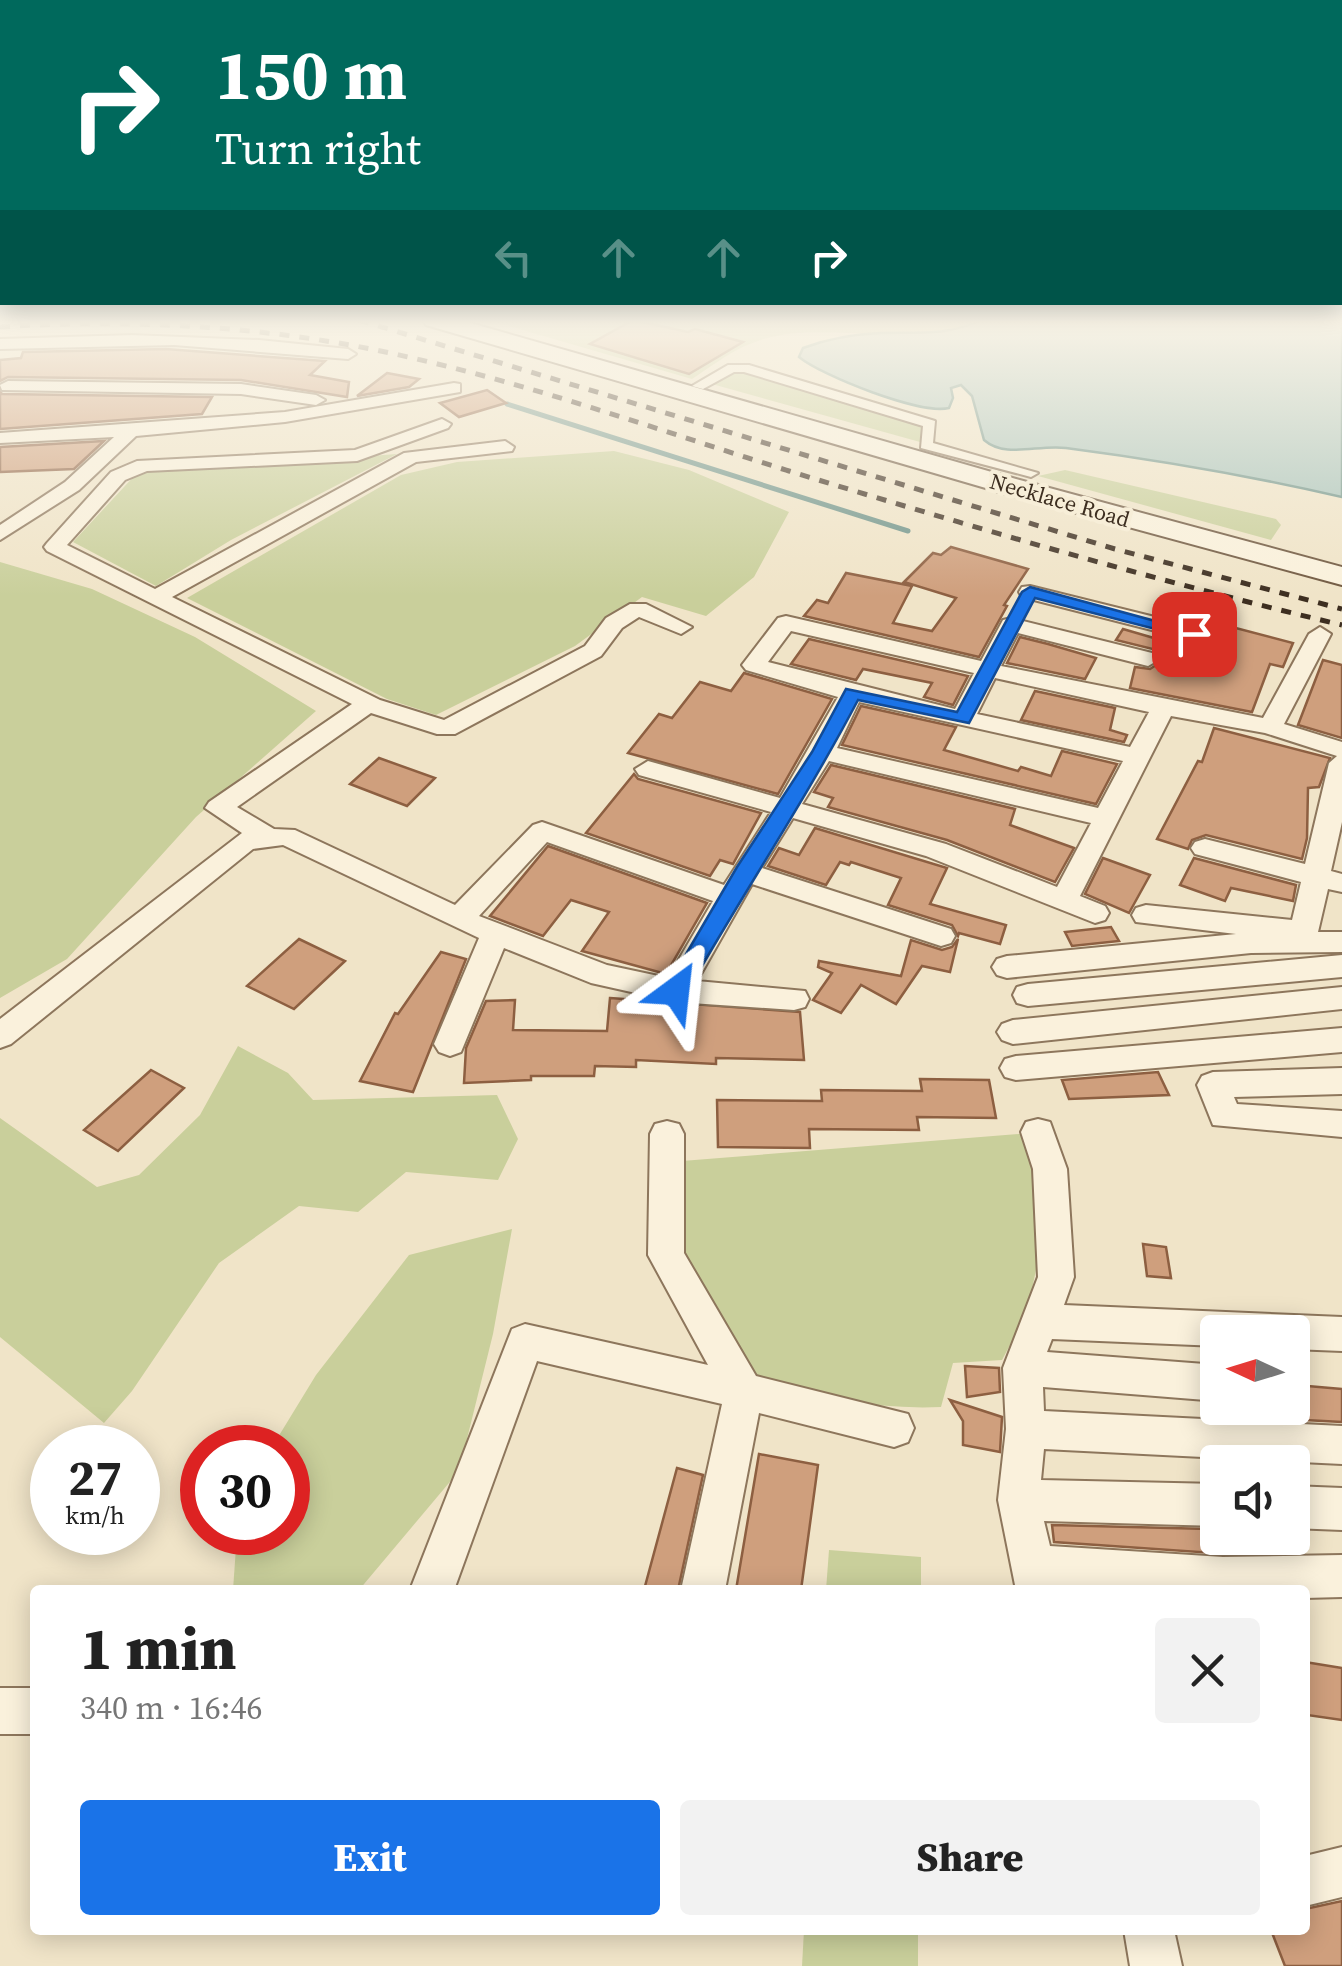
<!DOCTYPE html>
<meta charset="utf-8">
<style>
body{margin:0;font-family:"Source Serif 4",serif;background:#f2f2f2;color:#222;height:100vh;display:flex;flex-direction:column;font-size:38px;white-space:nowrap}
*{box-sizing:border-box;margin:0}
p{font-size:32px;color:#767676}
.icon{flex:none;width:55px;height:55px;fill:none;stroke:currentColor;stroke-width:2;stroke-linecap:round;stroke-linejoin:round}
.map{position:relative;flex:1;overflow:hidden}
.sheet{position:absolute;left:30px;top:1585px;width:1280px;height:350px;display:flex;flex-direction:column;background:#fff;border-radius:10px;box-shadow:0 5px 25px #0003}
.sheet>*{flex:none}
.guide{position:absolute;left:0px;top:0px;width:1342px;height:305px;box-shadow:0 5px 25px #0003;background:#00695c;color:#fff;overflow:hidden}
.needle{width:65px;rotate:274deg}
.fabs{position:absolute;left:1200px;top:1315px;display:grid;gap:20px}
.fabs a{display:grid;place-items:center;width:110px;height:110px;border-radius:10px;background:#fff;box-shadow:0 5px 25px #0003;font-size:50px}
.speed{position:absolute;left:30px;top:1425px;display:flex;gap:20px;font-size:50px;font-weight:700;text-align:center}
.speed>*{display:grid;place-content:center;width:130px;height:130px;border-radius:50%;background:#fff;box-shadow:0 5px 25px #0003;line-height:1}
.speed small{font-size:25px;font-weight:400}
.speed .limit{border:15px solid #d22;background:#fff;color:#111}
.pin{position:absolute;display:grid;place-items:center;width:85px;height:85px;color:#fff;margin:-42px;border-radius:20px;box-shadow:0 5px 15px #0006}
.me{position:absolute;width:110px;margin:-55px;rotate:30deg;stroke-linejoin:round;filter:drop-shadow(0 0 8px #0008)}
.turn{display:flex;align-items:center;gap:35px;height:210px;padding:0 50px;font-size:45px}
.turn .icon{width:130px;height:130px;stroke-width:2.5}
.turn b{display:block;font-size:70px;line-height:85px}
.lanes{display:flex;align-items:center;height:95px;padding:0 50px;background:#0003;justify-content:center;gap:50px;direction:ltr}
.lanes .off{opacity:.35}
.round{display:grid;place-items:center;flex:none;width:105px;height:105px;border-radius:10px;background:#f2f2f2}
.summary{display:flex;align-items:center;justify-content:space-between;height:170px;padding:0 50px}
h1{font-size:60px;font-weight:800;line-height:75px}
.action{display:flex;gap:20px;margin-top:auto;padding:20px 50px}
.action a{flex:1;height:115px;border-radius:10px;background:#1a73e8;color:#fff;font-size:40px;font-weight:800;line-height:115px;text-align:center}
.action a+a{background:#f2f2f2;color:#222}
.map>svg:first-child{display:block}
.green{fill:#c9cf9b}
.water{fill:#a9c4bc;stroke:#6f938a;stroke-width:2.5}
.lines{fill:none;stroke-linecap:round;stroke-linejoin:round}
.stream{stroke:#6f938a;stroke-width:5}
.building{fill:#cf9f7d;stroke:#8d5f41;stroke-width:2.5}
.pedestrian-casing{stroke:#8d765c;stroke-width:4}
.minor-casing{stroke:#8d765c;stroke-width:4}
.secondary-casing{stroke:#6f573f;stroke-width:4}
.pedestrian{fill:#faf1dc;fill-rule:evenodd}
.minor{fill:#faf1dc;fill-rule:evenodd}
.secondary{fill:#faf1dc;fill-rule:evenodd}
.rail{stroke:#3d2e20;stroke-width:5;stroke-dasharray:10 10;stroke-linecap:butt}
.route{fill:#1a73e8;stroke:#114b97;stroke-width:2.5}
.labels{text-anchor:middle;stroke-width:8;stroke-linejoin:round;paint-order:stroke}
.far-street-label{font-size:22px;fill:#3d2e20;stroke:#f7eed8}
</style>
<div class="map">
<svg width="1342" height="1966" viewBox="0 0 1342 1966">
<rect width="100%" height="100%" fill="#f0e4c8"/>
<g class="green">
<path d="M488,320H981C909,355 819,312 745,346C727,354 709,368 692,379Z"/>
<polygon points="736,370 924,425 920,442 712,384"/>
<polygon points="614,451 689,470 789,512 754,577 706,616 642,597 575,646 436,715 387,699 187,598 401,475 457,462"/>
<polygon points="397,454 231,540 156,586 73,542 137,473"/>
<polygon points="1065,470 1276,519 1281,525 1271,540 1038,476"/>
<polygon points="0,562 92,589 195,637 316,711 196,817 67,959 0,998"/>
<polygon points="238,1046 288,1073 313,1100 497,1095 518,1139 498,1180 406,1172 358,1212 299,1206 219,1263 132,1391 104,1423 0,1337 0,1118 97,1187 139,1175 200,1115"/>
<path d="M1030,1133L1041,1246L1027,1313L1002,1360L953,1363L941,1407C874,1410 812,1396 747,1377L677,1240L682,1161Z"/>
<polygon points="512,1229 493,1334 459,1471 359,1590 233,1590 237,1533 288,1532 288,1448 272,1447 316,1375 409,1255"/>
<polygon points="829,1550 921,1557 921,1590 826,1590"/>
<polygon points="804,1930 918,1930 918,1966 802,1966"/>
</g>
<path class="water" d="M981,320H1342V497C1251,476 1158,460 1066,448C1038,444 1006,459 984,440L972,396L961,385L951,388L953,398L949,408C921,415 822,376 799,357L803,348C827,339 856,334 881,333C916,332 949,336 981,320Z"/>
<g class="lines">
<polyline class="stream" points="507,404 908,531"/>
</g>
<g class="building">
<polygon points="633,320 688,332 695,329 743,342 689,374 590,344"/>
<polygon points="166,349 325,361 310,375 349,382 347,397 241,380 8,377 0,381 0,360 21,358 23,352"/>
<polygon points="387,373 419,379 409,387 357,396"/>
<polygon points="487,390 506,403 459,417 440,403"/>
<polygon points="0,392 2,394 212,397 202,414 0,429"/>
<polygon points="104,441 74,469 0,472 0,447"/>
<polygon points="951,547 1028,569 1004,605 1007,606 979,657 804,616 817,600 828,603 846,573 912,586 893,623 932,631 956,598 904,582 933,553 941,555"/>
<polygon points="1209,621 1293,643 1283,667 1270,664 1252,712 1130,688 1135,667 1150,669 1164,660 1157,650 1116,640 1123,629 1195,650 1210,635 1206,627"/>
<polygon points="1020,637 1048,644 1096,658 1085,679 1007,663"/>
<polygon points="809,639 968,676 953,705 924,697 932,683 863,669 856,680 791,664"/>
<polygon points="1323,660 1342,665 1342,738 1298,725"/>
<polygon points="744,673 832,699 778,794 628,753 659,714 672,718 700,682 731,691"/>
<polygon points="1035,691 1115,708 1110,730 1127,735 1124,742 1021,720"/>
<polygon points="861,706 956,727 944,750 1018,771 1021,767 1051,776 1062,751 1117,764 1096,804 842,745"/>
<polygon points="1214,728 1330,758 1319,787 1308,788 1307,838 1302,859 1206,835 1192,840 1188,849 1157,839 1198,761 1202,762"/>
<polygon points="379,758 435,778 407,806 350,784"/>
<polygon points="831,765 1015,809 1010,825 1074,848 1055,882 947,840 828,807 833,798 814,792"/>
<polygon points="634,774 638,779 761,813 733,864 720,860 710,876 586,833"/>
<polygon points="815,828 947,868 930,904 1006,925 1000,944 959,933 958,936 952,925 888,905 901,878 851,862 849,865 840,862 826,885 768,866 779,848 799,855"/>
<polygon points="548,846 707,903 666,974 582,951 609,912 571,900 543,936 490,916"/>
<polygon points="1103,858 1150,875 1129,913 1085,894"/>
<polygon points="1194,858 1296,885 1293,901 1231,888 1225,901 1180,885"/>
<polygon points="1111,927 1119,941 1072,946 1065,932"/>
<polygon points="299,939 345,961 294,1009 247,986"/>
<polygon points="958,939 950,972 922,966 896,1004 861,985 841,1013 813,1000 832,973 818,967 819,961 901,976 911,940 942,950 952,947"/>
<polygon points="441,952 466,959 413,1092 360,1081 395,1013 398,1014"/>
<polygon points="610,998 800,1012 804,1060 716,1058 716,1064 636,1060 636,1067 595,1066 594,1076 531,1076 531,1080 464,1083 466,1048 486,1001 515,1000 513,1030 607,1031"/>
<polygon points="151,1070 184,1088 118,1151 84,1130"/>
<polygon points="1158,1072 1169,1095 1069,1099 1062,1080"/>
<polygon points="920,1079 989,1080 996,1118 917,1117 919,1130 809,1129 810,1148 718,1147 717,1100 822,1101 821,1090 922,1091"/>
<polygon points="1143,1244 1166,1247 1171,1278 1147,1276"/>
<polygon points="965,1366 999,1368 1000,1392 967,1397"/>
<polygon points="1296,1385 1342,1389 1342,1422 1305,1420"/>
<polygon points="950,1400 1002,1417 1000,1452 963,1445 963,1421"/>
<polygon points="759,1454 818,1465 801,1590 736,1590"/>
<polygon points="677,1468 703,1475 678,1590 644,1590"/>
<polygon points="1052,1525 1209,1529 1213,1553 1054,1542"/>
<polygon points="1305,1662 1342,1668 1342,1720 1307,1715"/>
<polygon points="1342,1901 1342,1966 1285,1966 1271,1930 1305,1930 1305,1909"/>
</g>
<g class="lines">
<defs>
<polygon id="pedestrian" points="728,365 749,365 935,421 933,443 1038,473 1031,477 921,448 923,426 744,372 734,372 703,389 692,386"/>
<g id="minor">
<polygon points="132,335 259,340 348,349 356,354 348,359 174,345 0,349 0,339"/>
<polygon points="8,381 241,384 316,395 325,400 316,405 241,394 2,390 0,385"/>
<polygon points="454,383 460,384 460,392 285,422 136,436 79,490 0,540 0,525 65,482 114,437 0,443 0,433 285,412"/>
<path d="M442,419L451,424L448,428L357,461L147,471L125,480L67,545L155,589L404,453L505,441L514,447L512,451L416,462L172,597L380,700L444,720L585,646L606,618L630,604H646L692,627L681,634L639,617L622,628L601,656L455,734H437L371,713L237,807L274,829L295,830L455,905L533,825L542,822L724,885L771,812L639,775L635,769L648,761L780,798L838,697L746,670L742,665L778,618L786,616L981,661L1003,620L1011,618L1156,654L1160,659L1148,666L1018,633L1001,666L1263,718L1309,634L1320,627L1331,634L1284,724L1342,742V822L1331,871L1342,874V892L1328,889L1318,932H1342V952L1251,953L1007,978L997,975L992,967L997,959L1007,956L1236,934L1136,922L1132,915L1136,908L1146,905L1292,920L1301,882L1195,854L1191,848L1195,842L1205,839L1305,864L1329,763L1337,756L1265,733L1171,716L1080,896L1105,906L1109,913L1105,920L1095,923L926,856L793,818L762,868L951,929L955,936L951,943L941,946L752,884L697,981L805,991L809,999L805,1007L794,1010L676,1002L591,983L504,948L461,1052L450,1056L439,1052L434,1044L479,938L283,845L253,849L11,1044L0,1048V1019L242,833L205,808L209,802L352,704L47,551L44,547L47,543L111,472L137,461L355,450ZM791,631L974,673L955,709L768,662ZM995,678L1149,712L1130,747L977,714ZM859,702L1123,761L1098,808L837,748ZM829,761L1091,823L1057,887L946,844L802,804ZM547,842L713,901L668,978L607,965L479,916Z"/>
<polygon points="1030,586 1203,629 1206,634 1195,641 1022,597 1019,592 1022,587"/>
<polygon points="1342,955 1342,977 1028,1006 1017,1003 1013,995 1017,987 1028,984"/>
<polygon points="1342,987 1342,1009 1013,1044 1002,1040 997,1032 1002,1024 1013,1020"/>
<polygon points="1342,1028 1342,1052 1016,1080 1005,1077 1000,1068 1005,1059 1016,1056"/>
<polygon points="1342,1068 1342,1094 1234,1097 1237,1104 1342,1111 1342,1137 1213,1125 1197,1085 1202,1076 1213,1072"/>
<polygon points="1038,1119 1050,1122 1067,1169 1074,1277 1064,1305 1342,1317 1342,1351 1292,1349 1292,1332 1218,1332 1218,1346 1052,1339 1047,1352 1218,1365 1218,1401 1043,1387 1044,1411 1342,1426 1342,1464 1044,1449 1041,1480 1218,1484 1218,1526 1044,1521 1050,1546 1223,1557 1342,1555 1342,1597 1305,1598 1305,1590 1016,1590 998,1500 1006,1429 1003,1368 1038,1277 1033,1169 1021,1132 1026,1122"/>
<polygon points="667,1121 679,1124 684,1134 684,1253 756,1376 908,1414 914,1428 908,1442 894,1447 759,1413 725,1590 681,1590 722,1404 537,1361 454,1590 410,1590 512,1329 525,1324 708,1365 648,1255 650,1134 655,1124"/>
<polygon points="1292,1486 1342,1488 1342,1530 1292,1528"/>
<rect x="0" y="1688" width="35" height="46"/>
<polygon points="1342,1847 1342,1897 1305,1906 1305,1856"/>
<polygon points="1124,1930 1174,1930 1182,1966 1130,1966"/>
</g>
<polygon id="secondary" points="423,320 460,320 1016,479 1342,567 1342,585 996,491 426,325"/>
</defs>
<use href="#pedestrian" class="pedestrian-casing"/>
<use href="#minor" class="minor-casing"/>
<use href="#secondary" class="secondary-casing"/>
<use href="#pedestrian" class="pedestrian"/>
<use href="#minor" class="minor"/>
<use href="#secondary" class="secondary"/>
<g class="rail">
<polyline points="359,320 1115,549 1342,609"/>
<path d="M0,327C126,319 252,325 376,350C517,379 652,428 789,471C972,527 1156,581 1342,625"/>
</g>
</g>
<linearGradient id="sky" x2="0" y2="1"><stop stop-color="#8fbad6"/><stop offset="0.54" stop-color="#f8f3e6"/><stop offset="1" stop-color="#f8f3e6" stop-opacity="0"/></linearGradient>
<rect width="1342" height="596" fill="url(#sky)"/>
<path class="route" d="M1030,587L1203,634L1194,639L1035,598L969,723L858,700C805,801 740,898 684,997H668L664,991L668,985L737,867L812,752L846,689L957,712L1022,592Z"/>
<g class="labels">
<g class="far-street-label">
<text transform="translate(1060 500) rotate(16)" y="8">Necklace Road</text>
</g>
</g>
</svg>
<div class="fabs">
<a><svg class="needle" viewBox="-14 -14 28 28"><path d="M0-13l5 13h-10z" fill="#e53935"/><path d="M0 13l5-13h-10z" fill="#767676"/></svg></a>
<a><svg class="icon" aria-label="sound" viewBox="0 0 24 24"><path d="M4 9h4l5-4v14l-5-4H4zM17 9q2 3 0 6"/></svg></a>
</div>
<div class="speed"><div>27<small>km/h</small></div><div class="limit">30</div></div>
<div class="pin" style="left:1194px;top:634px;background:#d93025"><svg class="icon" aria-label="arrive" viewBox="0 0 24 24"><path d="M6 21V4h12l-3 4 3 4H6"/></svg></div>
<svg class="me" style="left:676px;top:991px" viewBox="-20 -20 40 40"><path d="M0-17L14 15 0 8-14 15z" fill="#1a73e8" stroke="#fff" stroke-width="4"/></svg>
<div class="guide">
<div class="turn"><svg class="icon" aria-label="right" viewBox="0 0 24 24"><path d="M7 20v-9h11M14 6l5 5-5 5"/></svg><div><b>150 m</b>Turn right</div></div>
<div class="lanes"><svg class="icon off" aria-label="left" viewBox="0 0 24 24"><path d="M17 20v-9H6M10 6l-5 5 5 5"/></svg><svg class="icon off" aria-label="ahead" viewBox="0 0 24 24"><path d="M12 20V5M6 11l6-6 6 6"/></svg><svg class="icon off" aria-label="ahead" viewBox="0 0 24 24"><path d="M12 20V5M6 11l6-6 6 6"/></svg><svg class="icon" aria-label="right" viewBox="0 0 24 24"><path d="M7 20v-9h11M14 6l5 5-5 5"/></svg></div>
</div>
<section class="sheet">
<div class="summary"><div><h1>1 min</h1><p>340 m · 16:46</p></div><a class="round"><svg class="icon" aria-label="close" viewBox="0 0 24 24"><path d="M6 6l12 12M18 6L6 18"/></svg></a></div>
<div class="action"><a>Exit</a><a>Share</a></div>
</section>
</div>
